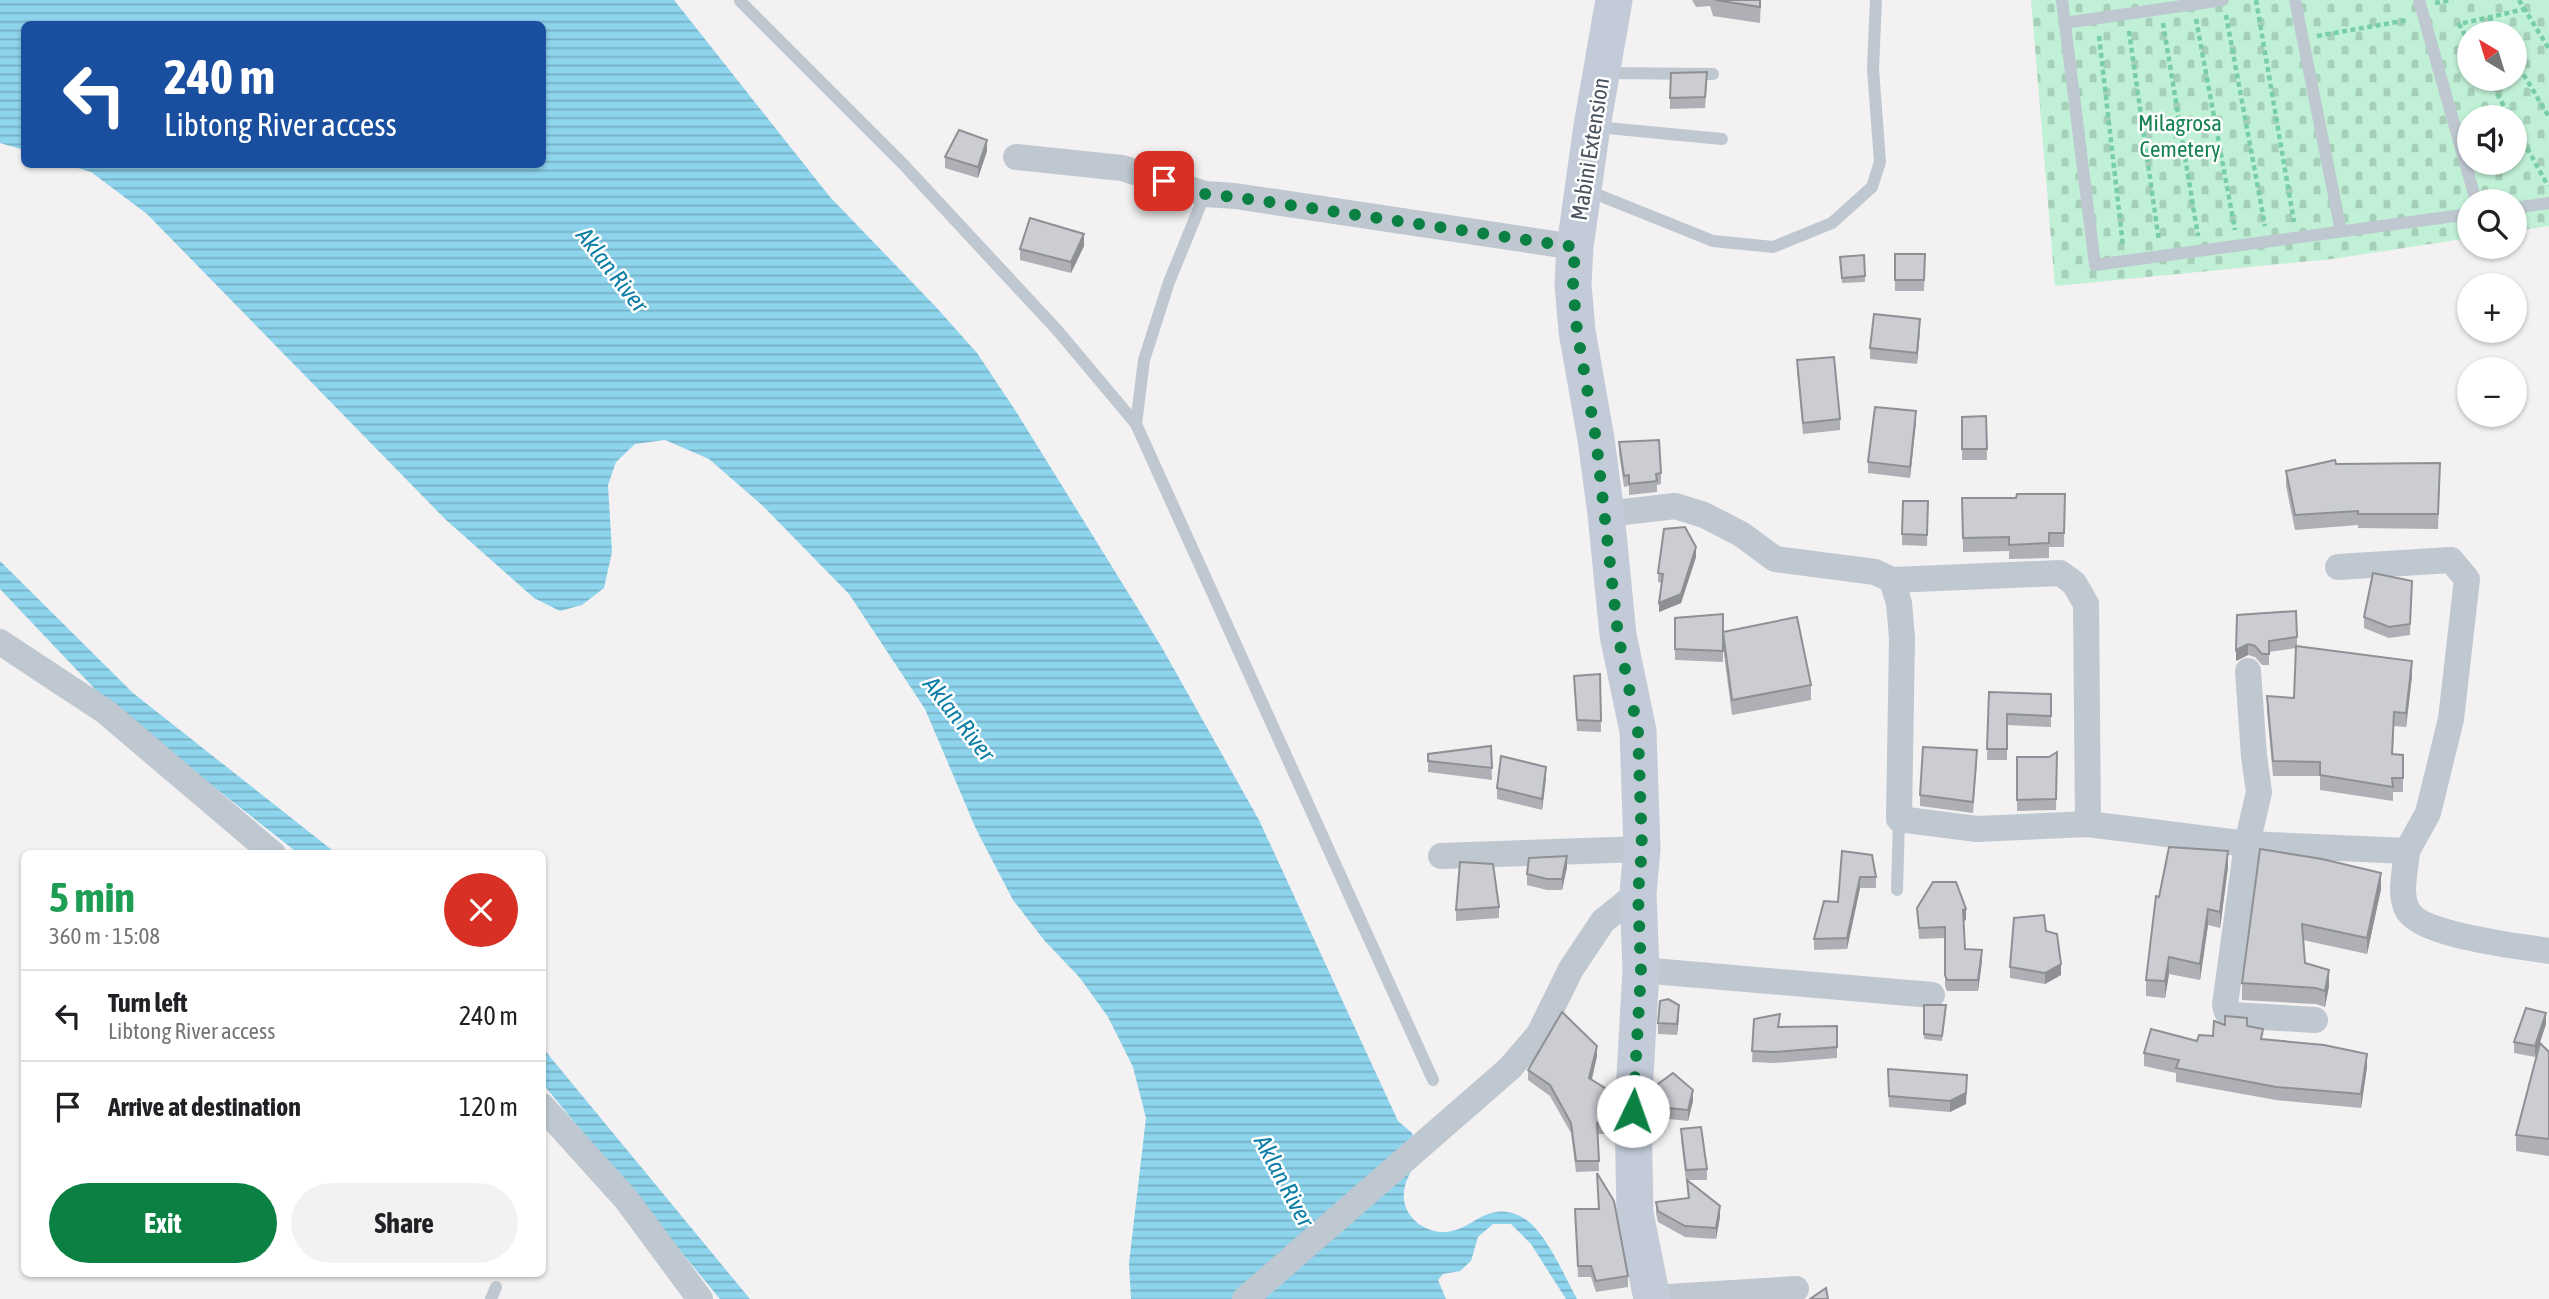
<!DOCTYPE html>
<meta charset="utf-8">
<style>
body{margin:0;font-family:"Asap Condensed",sans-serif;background:#f2f2f2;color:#202124;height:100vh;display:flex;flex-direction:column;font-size:26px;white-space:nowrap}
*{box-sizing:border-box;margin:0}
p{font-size:23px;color:#757577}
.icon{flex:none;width:38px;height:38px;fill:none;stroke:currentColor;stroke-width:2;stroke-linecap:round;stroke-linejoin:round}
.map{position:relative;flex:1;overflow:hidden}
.panel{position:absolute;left:21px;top:850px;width:525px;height:427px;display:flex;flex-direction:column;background:#fff;border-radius:10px;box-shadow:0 2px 5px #0004}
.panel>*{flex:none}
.hud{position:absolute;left:21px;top:21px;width:525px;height:147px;border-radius:10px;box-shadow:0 2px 5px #0004;background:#1a4fa0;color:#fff;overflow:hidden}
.needle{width:46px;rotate:322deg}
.buttons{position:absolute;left:2457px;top:21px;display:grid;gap:14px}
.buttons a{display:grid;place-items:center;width:70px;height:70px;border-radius:50%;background:#fff;box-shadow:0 2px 5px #0004;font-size:35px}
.pin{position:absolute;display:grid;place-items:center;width:60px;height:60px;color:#fff;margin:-30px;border-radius:14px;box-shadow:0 4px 10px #0006}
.me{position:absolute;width:77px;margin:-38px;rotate:3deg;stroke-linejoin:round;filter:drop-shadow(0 0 5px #0008)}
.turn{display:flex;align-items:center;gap:24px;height:147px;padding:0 28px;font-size:32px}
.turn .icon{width:91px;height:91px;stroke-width:2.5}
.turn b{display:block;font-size:49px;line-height:60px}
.round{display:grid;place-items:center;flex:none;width:74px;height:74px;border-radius:37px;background:#f2f2f2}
.headline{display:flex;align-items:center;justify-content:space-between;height:119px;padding:0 28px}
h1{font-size:42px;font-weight:700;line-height:52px;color:#1e9e55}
.primary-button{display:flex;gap:14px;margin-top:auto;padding:14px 28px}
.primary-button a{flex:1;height:80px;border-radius:42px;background:#0b8043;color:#fff;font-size:28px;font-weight:700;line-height:80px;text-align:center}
.primary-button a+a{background:#f2f2f2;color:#202124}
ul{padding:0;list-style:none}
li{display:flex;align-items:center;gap:21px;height:91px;padding:0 28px;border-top:2px solid #e0e0e0}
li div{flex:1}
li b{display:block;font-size:26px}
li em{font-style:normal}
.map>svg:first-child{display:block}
.cemetery{fill:url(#cemetery-stones);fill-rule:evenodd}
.water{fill:url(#water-rules)}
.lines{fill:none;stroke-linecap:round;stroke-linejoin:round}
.path{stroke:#78cea8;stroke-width:4.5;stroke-dasharray:5 3.5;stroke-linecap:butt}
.lane{stroke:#bfc7d0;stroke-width:12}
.street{stroke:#bfc7d0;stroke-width:26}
.secondary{stroke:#c2cbd7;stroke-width:37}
.wall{fill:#afb0b5}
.shaded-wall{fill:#8e9094}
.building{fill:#cbcdd3;stroke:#8e9094;stroke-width:2}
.route{stroke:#0b8043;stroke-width:12;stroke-dasharray:0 21.6}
.labels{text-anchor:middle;stroke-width:5;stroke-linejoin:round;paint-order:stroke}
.park-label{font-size:23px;fill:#178252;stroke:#fff}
.street-label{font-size:23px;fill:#49535f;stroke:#fff}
.water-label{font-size:24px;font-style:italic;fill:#0c7ea6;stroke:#fff}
</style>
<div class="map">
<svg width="2549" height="1299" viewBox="0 0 2549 1299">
<defs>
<pattern id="cemetery-stones" width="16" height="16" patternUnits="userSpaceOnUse" patternTransform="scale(1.75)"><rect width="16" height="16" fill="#c0f0d5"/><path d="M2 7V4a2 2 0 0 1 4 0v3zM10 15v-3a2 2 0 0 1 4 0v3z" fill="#a6d0b9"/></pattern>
<pattern id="water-rules" width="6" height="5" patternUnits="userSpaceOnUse" patternTransform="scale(1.75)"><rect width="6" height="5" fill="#8ed4ed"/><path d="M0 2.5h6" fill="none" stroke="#76afc3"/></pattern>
</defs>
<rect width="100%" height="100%" fill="#f3f1f1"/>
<path class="cemetery" d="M2031,0H2549V226L2515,231V201H2469V238L2332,259L2055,286ZM2469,33H2515V79H2469ZM2469,117H2515V163H2469Z"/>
<g class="water">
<path d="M0,0H674L830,197L935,306L977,353L1017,413L1161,646L1259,820L1398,1121L1412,1133L1418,1157C1414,1166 1407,1177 1405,1186C1398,1211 1420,1232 1444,1232C1472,1232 1485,1200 1520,1216C1545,1228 1563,1274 1577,1299H1566L1531,1244L1511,1224H1493L1478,1237L1471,1261L1460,1271L1443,1274L1438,1280L1446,1299H1131L1129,1263L1146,1118L1133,1067L1108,1017L1080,978L1044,940L1013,900L976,829L925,709L849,594L763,506L709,459L665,440L635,444L616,462L608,485L612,552L604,588L582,605L560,611L534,598L445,519L147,214L91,172L68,165L542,164V24H24V150L0,143Z"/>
<polygon points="0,561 133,693 337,854 299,854 110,705 0,589"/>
<polygon points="542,1047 750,1299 720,1299 543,1084"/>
</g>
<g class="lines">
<g class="path">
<polyline points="2256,0 2294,222"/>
<polyline points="2519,0 2549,49"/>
<polyline points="2435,3 2452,0"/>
<polyline points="2226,15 2265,226"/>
<polyline points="2489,17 2499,33"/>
<polyline points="2196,19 2235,230"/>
<polyline points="2163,23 2198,236"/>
<polyline points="2129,31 2159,241"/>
<polyline points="2099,36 2123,246"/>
<polyline points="2317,36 2408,20"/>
<polyline points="2469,43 2459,24 2525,9"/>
<polyline points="2515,60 2549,117"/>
<polyline points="2489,79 2510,117"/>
<polyline points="2515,126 2548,186"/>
</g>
<g class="lane">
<polyline points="2062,0 2095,265 2469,214"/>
<polyline points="2295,0 2341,231"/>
<polyline points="2419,0 2476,201"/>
<polyline points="740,1 903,164 1058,331 1136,424 1433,1080"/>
<polyline points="2064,23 2223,0"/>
<polyline points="1605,73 1713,74"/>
<polyline points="1597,127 1722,139"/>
<polyline points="1586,190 1713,241 1773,247 1832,223 1872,187 1880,162 1873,69 1876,0"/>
<polyline points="2515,208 2549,203"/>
<polyline points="1136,424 1144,360 1169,282 1205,194"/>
<polyline points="1897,890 1899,819"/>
<polyline points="491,1299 496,1287"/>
</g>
<g class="street">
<polyline points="1016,157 1122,168 1205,194 1235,196 1575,247"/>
<path d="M1606,514L1675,506L1704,515L1741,534L1775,559L1875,572L1892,580L1899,603L1902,638L1899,819L1977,829L2088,824L2247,844L2407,851C2406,869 2398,894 2408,911C2423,936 2519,946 2549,951"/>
<polyline points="2338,567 2451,560 2467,579 2451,719 2428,813 2407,851"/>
<polyline points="1892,580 2060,573 2074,583 2086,604 2088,824"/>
<polyline points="0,642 106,712 273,854"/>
<polyline points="2248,671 2254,756 2259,792 2247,844 2225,1005 2227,1012 2232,1015 2315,1020"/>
<polyline points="1441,856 1642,849"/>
<polyline points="1641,970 1932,995"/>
<polyline points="542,1106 626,1199 700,1299"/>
<polyline points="1652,1298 1796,1289"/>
<polyline points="1245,1299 1510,1068 1539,1034 1571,969 1603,921 1638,893"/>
</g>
<polyline class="secondary" points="1614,0 1592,126 1575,247 1573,284 1577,331 1596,439 1606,514 1618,635 1638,731 1642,849 1638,893 1641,970 1633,1111 1635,1213 1652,1299"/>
</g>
<g class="wall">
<polygon points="1692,0 1761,0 1760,23 1713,16 1710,6 1696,7"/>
<polygon points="1707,83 1705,108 1670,109 1670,98"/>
<polygon points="987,151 978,178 945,168 945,157"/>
<polygon points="1084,246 1071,273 1020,260 1020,249"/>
<polygon points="1895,254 1925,254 1924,291 1895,291"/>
<polygon points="1864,255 1865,282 1842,283 1840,257"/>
<polygon points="1920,330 1917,364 1870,359 1870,348"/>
<polygon points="1797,360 1840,419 1840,430 1803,434 1797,371"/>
<polygon points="1986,416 1987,460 1962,460 1962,417"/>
<polygon points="1916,422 1910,478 1868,473 1868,462"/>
<polygon points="1619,442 1661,473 1661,484 1657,485 1657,492 1629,495 1629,486 1624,487 1619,453"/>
<polygon points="2336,464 2440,477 2438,529 2358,528 2358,525 2295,530 2286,486 2286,471"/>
<polygon points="2065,494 2064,547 2049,547 2049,558 2009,559 2009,551 1963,552 1962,498 2016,498"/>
<polygon points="1903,501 1928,501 1927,546 1902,545"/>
<polygon points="1696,557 1681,603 1659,612 1662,583 1658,582 1658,573"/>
<polygon points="2412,581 2410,635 2389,638 2364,628 2364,617"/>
<polygon points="2237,615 2297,637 2297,646 2412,676 2406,727 2394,726 2393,754 2403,755 2403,792 2393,792 2393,801 2320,790 2320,776 2273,776 2267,710 2267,696 2294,698 2296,648 2269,652 2269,665 2262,665 2255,657 2248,655 2236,661"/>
<polygon points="1675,618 1723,632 1811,685 1811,700 1732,715 1723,647 1723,662 1675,660"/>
<polygon points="1600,674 1601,732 1577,731 1574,676"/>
<polygon points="1989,692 2051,694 2051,727 2007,725 2007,760 1987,760"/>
<polygon points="1491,746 1492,780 1428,772 1428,754"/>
<polygon points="2057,752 2056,810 2017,811 2017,757 2049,757"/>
<polygon points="1977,761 1973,813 1920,806 1920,795"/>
<polygon points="1546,778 1542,810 1497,799 1497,788"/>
<polygon points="2260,849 2381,889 2367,954 2303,940 2305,963 2329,986 2325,1007 2316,1004 2242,1000 2242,983"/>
<polygon points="1842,851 1876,877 1876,888 1860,888 1847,949 1814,950 1814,939 1838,902"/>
<polygon points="1567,867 1562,890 1547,890 1527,885 1527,874"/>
<polygon points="2228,867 2220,928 2208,925 2200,980 2169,974 2165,998 2146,996 2146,980 2159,897"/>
<polygon points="1499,907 1499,918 1456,921 1456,910"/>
<polygon points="1917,908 1966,920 1963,921 1965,949 1982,961 1978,991 1947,991 1945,986 1945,938 1919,939"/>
<polygon points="2046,931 2061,975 2045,984 2010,978 2010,967"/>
<polygon points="1924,1005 1946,1011 1942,1041 1924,1039"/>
<polygon points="1679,1016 1677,1035 1658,1034 1658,1023"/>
<polygon points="1754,1019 1779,1027 1837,1026 1837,1058 1774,1063 1752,1062"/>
<polygon points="2225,1024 2247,1026 2263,1039 2367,1067 2361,1108 2276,1100 2176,1082 2176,1073 2144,1066 2144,1053 2197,1041 2213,1036"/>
<polygon points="2546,1024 2535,1057 2514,1053 2514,1042"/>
<polygon points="2549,1052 2549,1156 2516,1151 2516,1135"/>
<polygon points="1597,1056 1592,1080 1608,1124 1608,1134 1598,1134 1599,1171 1576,1172 1571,1133 1550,1096 1528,1080 1528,1070"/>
<polygon points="1888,1080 1967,1086 1966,1104 1950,1112 1889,1107"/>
<polygon points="1658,1084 1693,1101 1688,1121 1659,1118"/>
<polygon points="1681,1129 1707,1169 1707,1180 1687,1180 1720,1217 1716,1239 1685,1237 1658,1222 1656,1213 1656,1202 1688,1198 1687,1180 1686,1181 1681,1140"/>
<polygon points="1597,1173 1628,1276 1628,1287 1596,1292 1591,1277 1578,1277 1575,1209 1599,1209"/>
</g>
<g class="shaded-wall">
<polygon points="987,140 987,151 978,178 978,167"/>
<polygon points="1084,234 1084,246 1071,273 1071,262"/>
<polygon points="1920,319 1920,330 1917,364 1917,353"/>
<polygon points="1916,411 1916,422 1910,478 1910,467"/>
<polygon points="1696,547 1696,557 1681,603 1659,612 1659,603"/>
<polygon points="2248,644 2248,655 2236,661 2236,650"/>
<polygon points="2412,661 2412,676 2406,727 2406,713"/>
<polygon points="1546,767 1546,778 1542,810 1542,799"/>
<polygon points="2228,851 2228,867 2220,928 2220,912"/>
<polygon points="1567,856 1567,867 1562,890 1562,879"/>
<polygon points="2381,873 2381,889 2367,954 2367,938"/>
<polygon points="1860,877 1860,888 1847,949 1847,938"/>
<polygon points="1966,909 1966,920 1963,921 1963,910"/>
<polygon points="2208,909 2208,925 2200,980 2200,964"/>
<polygon points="1982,950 1982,961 1978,991 1978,980"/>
<polygon points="2169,957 2169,974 2165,998 2165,981"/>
<polygon points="2061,964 2061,975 2045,984 2045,973"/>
<polygon points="2329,970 2329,986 2325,1007 2325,991"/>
<polygon points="1679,1005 1679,1016 1677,1035 1677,1024"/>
<polygon points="2546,1013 2546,1024 2535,1057 2535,1046"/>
<polygon points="1597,1046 1597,1056 1589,1089 1589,1078"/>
<polygon points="2367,1054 2367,1067 2361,1108 2361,1094"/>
<polygon points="1967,1075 1966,1104 1950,1112 1950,1101"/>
<polygon points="1693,1090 1693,1101 1688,1121 1688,1110"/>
<polygon points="1720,1206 1720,1217 1716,1239 1716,1228"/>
</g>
<g class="building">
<polygon points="1715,0 1760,0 1760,7"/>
<polygon points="1707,72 1705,97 1670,98 1671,73"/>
<polygon points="959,130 987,140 978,167 945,157"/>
<polygon points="1030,218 1084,234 1071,262 1020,249"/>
<polygon points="1895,254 1925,254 1924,280 1895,280"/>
<polygon points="1864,255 1865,276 1842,278 1840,257"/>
<polygon points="1874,314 1920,319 1917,353 1870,348"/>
<polygon points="1834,357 1840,419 1803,423 1797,360"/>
<polygon points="1875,407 1916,411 1910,467 1868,462"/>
<polygon points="1986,416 1987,449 1962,449 1962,417"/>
<polygon points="1659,440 1661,473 1656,474 1657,481 1629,484 1629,475 1624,476 1619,442"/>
<polygon points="2335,460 2336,464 2440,463 2438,514 2358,514 2358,511 2295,515 2286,471"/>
<polygon points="2017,494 2065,494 2064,533 2049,533 2049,543 2009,545 2009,537 1963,538 1962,498 2016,498"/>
<polygon points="1903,501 1928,501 1927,535 1902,534"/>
<polygon points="1685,527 1696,547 1681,594 1659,603 1663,574 1658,573 1664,529"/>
<polygon points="2373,573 2412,581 2410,624 2389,627 2364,617"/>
<polygon points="2296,611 2297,637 2269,641 2269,654 2262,654 2255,646 2248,644 2236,650 2237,615"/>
<polygon points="1723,614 1723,651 1675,649 1675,618"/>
<polygon points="1797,617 1811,685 1732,700 1723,632"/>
<polygon points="2296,646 2412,661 2406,713 2394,712 2392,754 2403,755 2403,778 2392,778 2393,787 2320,775 2320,762 2273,761 2267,696 2294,698"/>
<polygon points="1600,674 1601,721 1577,720 1574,676"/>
<polygon points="1989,692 2051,694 2051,716 2007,714 2007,749 1987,749"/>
<polygon points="1491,746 1492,768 1428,761 1428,754"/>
<polygon points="1923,747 1977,750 1973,802 1920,795"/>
<polygon points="2057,752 2056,799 2017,800 2017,757 2049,757"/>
<polygon points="1501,756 1546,767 1542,799 1497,788"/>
<polygon points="2169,847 2228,851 2220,912 2208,909 2200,964 2169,957 2165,981 2146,980 2156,896 2159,897"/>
<polygon points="2260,849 2322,859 2381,873 2367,938 2302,924 2305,963 2329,970 2325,991 2316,988 2242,983"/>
<polygon points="1842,851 1872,855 1876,877 1860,877 1847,938 1814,939 1824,901 1838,902"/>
<polygon points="1567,856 1562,879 1547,879 1527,874 1529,858"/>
<polygon points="1460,862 1493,864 1499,907 1456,910"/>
<polygon points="1933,882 1956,882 1966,909 1963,910 1965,949 1982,950 1978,980 1947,980 1945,975 1945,927 1919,928 1917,908"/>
<polygon points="2044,915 2046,931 2057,934 2061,964 2045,973 2010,967 2014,918"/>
<polygon points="1668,999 1679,1005 1677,1024 1658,1023 1660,1001"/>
<polygon points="1924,1005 1946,1005 1942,1036 1924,1034"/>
<polygon points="2526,1008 2546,1013 2535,1046 2514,1042"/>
<polygon points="1562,1012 1597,1046 1589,1078 1605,1088 1608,1124 1597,1123 1599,1161 1576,1161 1571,1123 1550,1085 1528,1070"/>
<polygon points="1780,1014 1778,1027 1837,1026 1837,1047 1774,1052 1752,1051 1754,1019"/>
<polygon points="2225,1016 2247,1018 2247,1026 2263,1029 2261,1039 2324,1045 2367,1054 2361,1094 2276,1087 2176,1068 2179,1060 2144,1053 2151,1029 2197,1041 2199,1035 2213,1036 2214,1021 2225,1025"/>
<polygon points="2540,1043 2549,1052 2549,1139 2516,1135"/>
<polygon points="1888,1069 1967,1075 1966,1093 1950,1101 1889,1096"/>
<polygon points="1673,1073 1693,1090 1688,1110 1659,1107 1658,1084"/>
<polygon points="1701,1127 1707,1169 1686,1170 1681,1129"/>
<polygon points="1597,1173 1614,1201 1628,1276 1596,1281 1591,1266 1578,1266 1575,1209 1599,1209"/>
<polygon points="1687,1180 1720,1206 1716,1228 1685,1226 1658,1211 1656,1202 1689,1198"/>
<polygon points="1826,1288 1828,1299 1810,1299"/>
</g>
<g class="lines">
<polyline class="route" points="1164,181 1205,194 1235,197 1575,247 1573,285 1577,331 1596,439 1618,635 1638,731 1642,849 1638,893 1641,971 1633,1111"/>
</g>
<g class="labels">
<g class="park-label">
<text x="2180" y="131">Milagrosa<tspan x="2180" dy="26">Cemetery</tspan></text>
</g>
<g class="street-label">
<text transform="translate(1590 149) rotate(-81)" y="8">Mabini Extension</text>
</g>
<g class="water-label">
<text transform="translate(612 270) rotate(52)" y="8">Aklan River</text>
<text transform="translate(959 719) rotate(52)" y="8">Aklan River</text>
<text transform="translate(1284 1181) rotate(62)" y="8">Aklan River</text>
</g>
</g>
</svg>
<div class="buttons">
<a><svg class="needle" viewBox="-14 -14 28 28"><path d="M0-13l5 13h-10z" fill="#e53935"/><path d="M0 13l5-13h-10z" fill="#757577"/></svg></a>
<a><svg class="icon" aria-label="sound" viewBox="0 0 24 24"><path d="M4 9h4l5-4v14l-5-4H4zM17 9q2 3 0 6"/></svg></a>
<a><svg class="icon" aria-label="search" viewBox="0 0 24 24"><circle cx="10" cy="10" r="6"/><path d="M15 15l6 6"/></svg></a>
<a>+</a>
<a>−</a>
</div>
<div class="pin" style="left:1164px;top:181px;background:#d93025"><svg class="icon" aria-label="arrive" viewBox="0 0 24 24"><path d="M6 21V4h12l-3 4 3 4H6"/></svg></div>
<svg class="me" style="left:1633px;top:1111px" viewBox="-20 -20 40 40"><circle r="19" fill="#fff"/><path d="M0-13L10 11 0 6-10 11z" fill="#0b8043"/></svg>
<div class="hud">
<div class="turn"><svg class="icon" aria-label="left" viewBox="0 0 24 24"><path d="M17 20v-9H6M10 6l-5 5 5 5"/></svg><div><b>240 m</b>Libtong River access</div></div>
</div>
<section class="panel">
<div class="headline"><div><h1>5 min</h1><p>360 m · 15:08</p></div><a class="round" style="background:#d93025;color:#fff"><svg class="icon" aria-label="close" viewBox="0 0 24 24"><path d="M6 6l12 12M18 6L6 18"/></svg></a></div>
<ul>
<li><svg class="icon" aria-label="left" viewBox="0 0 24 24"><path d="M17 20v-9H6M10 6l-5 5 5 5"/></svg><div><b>Turn left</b><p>Libtong River access</p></div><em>240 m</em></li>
<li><svg class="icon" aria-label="arrive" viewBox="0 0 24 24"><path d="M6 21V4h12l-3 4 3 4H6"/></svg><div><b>Arrive at destination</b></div><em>120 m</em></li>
</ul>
<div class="primary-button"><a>Exit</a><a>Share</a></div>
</section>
</div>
